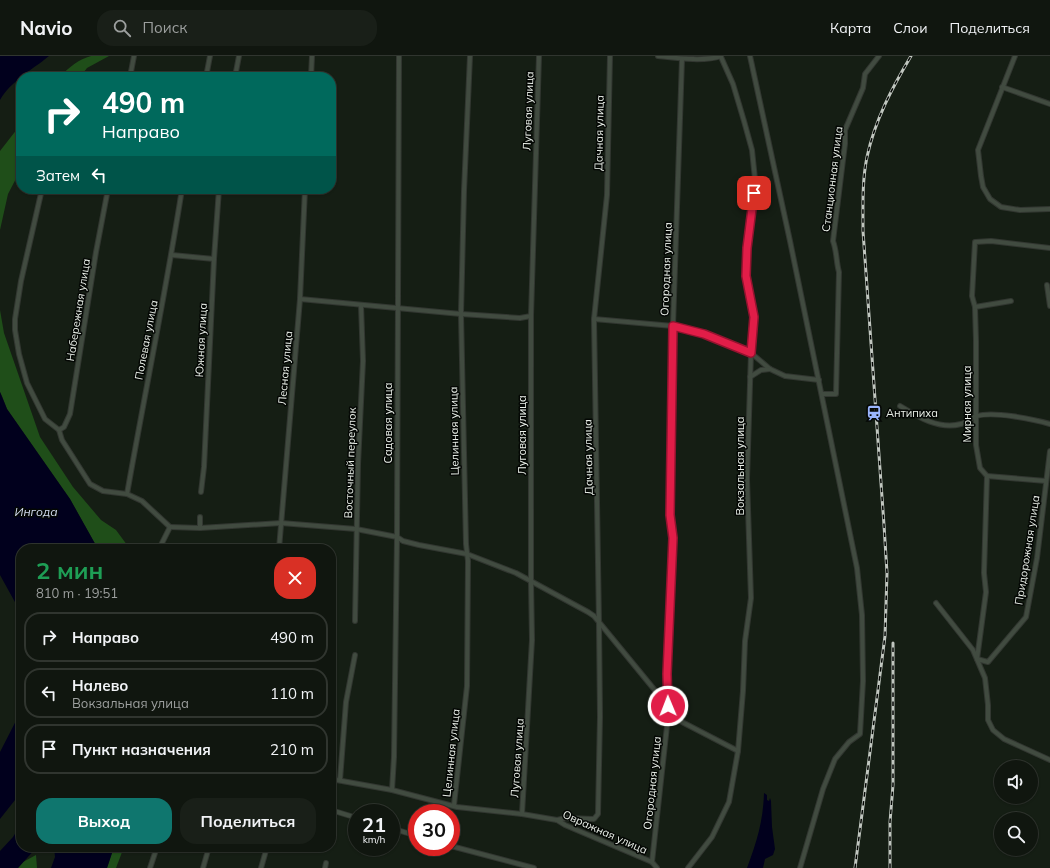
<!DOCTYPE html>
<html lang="ru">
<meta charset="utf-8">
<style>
body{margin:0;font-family:Mulish,sans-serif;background:#191f18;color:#f1f3f6;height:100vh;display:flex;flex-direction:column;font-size:15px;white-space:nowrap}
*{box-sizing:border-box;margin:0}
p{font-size:13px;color:#9c9f9e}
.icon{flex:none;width:22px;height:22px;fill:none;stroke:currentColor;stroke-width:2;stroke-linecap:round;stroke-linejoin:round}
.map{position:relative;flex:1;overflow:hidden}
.sheet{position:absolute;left:16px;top:488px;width:320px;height:308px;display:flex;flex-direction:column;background:#10160f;border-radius:16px;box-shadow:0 1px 3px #0004,0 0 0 1px #30352f}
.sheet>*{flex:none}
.top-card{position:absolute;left:16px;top:16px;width:320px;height:122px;border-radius:16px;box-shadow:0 1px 3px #0004,0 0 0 1px #30352f;background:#00695c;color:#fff;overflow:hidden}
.controls{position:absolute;left:994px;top:704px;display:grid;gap:8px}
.controls a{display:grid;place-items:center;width:44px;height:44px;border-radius:50%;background:#10160f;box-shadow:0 1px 3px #0004,0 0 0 1px #30352f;font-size:20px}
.speed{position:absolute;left:348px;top:748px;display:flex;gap:8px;font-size:20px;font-weight:700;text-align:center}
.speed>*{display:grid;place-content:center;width:52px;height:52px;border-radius:50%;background:#10160f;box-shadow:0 1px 3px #0004,0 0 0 1px #30352f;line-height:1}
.speed small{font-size:10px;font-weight:400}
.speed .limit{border:6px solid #d22;background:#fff;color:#111}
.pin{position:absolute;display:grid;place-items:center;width:34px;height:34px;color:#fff;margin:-17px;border-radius:8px;box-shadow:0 2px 6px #0006}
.me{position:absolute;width:44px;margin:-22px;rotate:359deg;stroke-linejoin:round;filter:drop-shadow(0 0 3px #0008)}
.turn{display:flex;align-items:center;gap:14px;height:84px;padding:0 20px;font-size:18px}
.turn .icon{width:52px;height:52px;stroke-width:2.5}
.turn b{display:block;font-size:28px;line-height:34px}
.then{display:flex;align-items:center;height:38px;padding:0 20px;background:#0003;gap:8px;font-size:15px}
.round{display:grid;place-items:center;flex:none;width:42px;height:42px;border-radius:16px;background:#191f18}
.summary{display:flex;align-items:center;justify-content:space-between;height:68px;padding:0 20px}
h1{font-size:24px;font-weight:700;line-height:30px;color:#1e9e55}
.cta{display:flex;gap:8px;margin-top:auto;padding:8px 20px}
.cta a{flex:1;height:46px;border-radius:16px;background:#0f766e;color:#fff;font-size:16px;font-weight:700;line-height:46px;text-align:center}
.cta a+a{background:#191f18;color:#f1f3f6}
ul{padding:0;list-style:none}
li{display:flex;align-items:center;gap:12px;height:50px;margin:0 8px 6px;padding:0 12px;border:2px solid #30352f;border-radius:16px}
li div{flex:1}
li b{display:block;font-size:15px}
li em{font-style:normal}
header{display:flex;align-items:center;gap:24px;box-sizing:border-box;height:56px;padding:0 20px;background:#10160f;border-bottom:1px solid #30352f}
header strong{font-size:19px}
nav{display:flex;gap:22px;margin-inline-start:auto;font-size:14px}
.search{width:280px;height:36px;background:#191f18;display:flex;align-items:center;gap:10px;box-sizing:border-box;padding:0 14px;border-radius:16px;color:#9c9f9e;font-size:15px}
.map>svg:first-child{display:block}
.green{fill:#1f4e19}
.water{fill:#01001d}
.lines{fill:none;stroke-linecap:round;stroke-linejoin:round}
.street-casing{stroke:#323731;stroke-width:6}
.street{stroke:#414b40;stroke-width:4}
.rail-casing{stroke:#c1c7c0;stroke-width:3}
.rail{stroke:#040704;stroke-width:1.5;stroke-dasharray:4.5;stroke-linecap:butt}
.route-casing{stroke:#92132f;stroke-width:10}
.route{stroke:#e11d48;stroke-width:7}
.labels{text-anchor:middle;stroke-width:3;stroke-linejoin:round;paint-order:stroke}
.street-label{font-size:11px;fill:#ecf2eb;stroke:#040704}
.poi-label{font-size:11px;fill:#ecf2eb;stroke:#040704;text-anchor:start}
.water-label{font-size:12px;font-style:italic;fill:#d3dcf0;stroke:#040704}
</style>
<header>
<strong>Navio</strong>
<div class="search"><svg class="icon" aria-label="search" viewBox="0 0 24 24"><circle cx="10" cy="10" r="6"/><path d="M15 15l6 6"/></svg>Поиск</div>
<nav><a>Карта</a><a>Слои</a><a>Поделиться</a></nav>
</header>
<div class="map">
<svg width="1050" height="812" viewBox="0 0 1050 812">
<rect width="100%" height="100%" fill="#151e14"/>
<g class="green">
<path d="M91,0H109L87,12L80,21H60C68,12 79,3 91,0Z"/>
<polygon points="21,68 21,113 8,138 0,174 0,95"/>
<polygon points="0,254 4,277 40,381 73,431 101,464 116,474 130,493 98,493 70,443 7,353 2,340 0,336"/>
<polygon points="114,791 124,791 116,812 107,812"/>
<polygon points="36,799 37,812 18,812 23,806"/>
</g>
<g class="water">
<path d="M0,0H49C32,14 11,25 0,44Z"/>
<polygon points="0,336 7,353 70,443 98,493 21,493 21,557 0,519"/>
<polygon points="21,655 21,742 15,744 0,763 0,696"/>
<path d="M764,737L767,739V744L769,745L770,742L771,745L772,771L775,793L773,799L765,803L763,812H747C757,785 763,766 764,737Z"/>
<polygon points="21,768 21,791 37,791 18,812 0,812 0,795 13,781"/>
<polygon points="54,791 114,791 107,812 51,812 55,801"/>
</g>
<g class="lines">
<defs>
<g id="street">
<path d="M658,0C676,2 704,6 721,0"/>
<polyline points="750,0 790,185 857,512 862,559 863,625 860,678 849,686 835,703 823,733 800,812"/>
<polyline points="1015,0 978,94 981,120 983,131 990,143 1001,151 1020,154 1050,153"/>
<polyline points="130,21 134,0"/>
<polyline points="206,21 210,0"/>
<polyline points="235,21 239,0"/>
<polyline points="311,21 312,0"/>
<polyline points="1002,31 1050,48"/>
<polyline points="42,133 21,225 15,263 15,274 19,298 27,327 45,363 59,374 62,384 90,428 103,435 127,438 142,445 170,471"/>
<polyline points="1050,192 991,185 975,186 972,240 975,251 976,285 976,389 980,412 987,420 984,517 986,536 977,603 988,606 1026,561 1037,502 1050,395"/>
<polyline points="172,199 214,203"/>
<polyline points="1047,229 1050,250"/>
<polyline points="300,243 461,258 520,262 531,260"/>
<polyline points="975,251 1011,245"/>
<polyline points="594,263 673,270 704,278 751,297 770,313 785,320 819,324"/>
<polyline points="750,321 761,314 770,313"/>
<path d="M822,338H836L839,216C836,205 837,196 833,185L845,88V74L863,32L865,18L879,0"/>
<path d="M900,350C918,361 939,374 961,368C967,367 971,361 977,360C993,355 1033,363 1050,368"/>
<polyline points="59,374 64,371 70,358 96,196 108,133"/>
<polyline points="987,420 1046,425"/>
<polyline points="201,436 204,411 214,203 219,133"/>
<path d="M127,438C145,336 166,235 182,133"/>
<polyline points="170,471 200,472 281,467 356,473 397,481 403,485 419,489 467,498 516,517 588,556 594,560 676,660 682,666 738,695"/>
<polyline points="200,472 200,461"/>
<polyline points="159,493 170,471"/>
<polyline points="279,493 300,243 305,133"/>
<polyline points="936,547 973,594 985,622 988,649 988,664 993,674 1004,683 1050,704"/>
<polyline points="355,565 358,408 363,305 361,249"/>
<polyline points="331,723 392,734 457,751 522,758 557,764 565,769 652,806 657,812"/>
<polyline points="340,724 346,646 355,599"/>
<polyline points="392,734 394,701 397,481 399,0"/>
<polyline points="454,749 467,630 468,505 466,488 461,258 464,135 470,0"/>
<polyline points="331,754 357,762"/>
<polyline points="522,758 532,584 531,525 531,260 539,0"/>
<polyline points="557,764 566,762 594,763 598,758 600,661 599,567 594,263 607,139 610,0"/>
<polyline points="391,772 417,780"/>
<polyline points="451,790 534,812"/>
<polyline points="652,806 667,670 667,618 673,482 670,459 673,270 682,3"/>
<polyline points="150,812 157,791"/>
<polyline points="203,812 209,791"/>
<polyline points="261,812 267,791"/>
<polyline points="325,812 326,807"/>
<polyline points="688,812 712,781 729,746 738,695 743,635 745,585 751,542 747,423 751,297 755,261 746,220 747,192 755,123 752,94 744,65 733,28 721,1"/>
</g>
</defs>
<use href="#street" class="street-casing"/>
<use href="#street" class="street"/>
<defs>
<g id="rail">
<path d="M855,812L885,580L887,517L884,469L863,175C863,150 862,125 867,101C875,64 892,32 911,0"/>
<polyline points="890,812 890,766 893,729 893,587"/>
</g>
</defs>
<use href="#rail" class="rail-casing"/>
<use href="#rail" class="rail"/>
</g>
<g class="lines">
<defs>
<polyline id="route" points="668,650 667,618 673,482 670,459 673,270 704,278 751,297 754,261 746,220 747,192 754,137"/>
</defs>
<use href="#route" class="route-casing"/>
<use href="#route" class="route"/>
</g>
<defs>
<symbol id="station-bare" viewBox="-9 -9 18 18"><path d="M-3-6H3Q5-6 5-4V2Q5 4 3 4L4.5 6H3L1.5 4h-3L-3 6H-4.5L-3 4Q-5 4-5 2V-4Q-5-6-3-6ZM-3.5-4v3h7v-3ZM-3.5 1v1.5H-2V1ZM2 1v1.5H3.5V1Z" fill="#9ab5fd" stroke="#040704" stroke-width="2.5" paint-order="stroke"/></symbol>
</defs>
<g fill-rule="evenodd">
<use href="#station-bare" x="863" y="346" width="22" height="22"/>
</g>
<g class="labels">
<g class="street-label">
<text transform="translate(528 55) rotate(-88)" y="4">Луговая улица</text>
<text transform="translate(599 77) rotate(-89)" y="4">Дачная улица</text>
<text transform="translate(832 123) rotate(-83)" y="4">Станционная улица</text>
<text transform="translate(666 213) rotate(-88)" y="4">Огородная улица</text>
<text transform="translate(78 254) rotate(-81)" y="4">Набережная улица</text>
<text transform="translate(146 284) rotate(-79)" y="4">Полевая улица</text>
<text transform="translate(201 284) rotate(-87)" y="4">Южная улица</text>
<text transform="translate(285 312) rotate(-85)" y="4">Лесная улица</text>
<text transform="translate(967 348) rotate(-90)" y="4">Мирная улица</text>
<text transform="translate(388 367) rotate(-90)" y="4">Садовая улица</text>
<text transform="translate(454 375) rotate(-91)" y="4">Целинная улица</text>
<text transform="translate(522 379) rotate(-90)" y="4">Луговая улица</text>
<text transform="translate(588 401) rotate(-91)" y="4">Дачная улица</text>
<text transform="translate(350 407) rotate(-88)" y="4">Восточный переулок</text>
<text transform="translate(740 410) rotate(-90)" y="4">Вокзальная улица</text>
<text transform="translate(1027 494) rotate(-81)" y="4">Придорожная улица</text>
<text transform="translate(451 697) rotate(-84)" y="4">Целинная улица</text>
<text transform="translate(517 702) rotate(-86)" y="4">Луговая улица</text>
<text transform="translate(652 727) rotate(-84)" y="4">Огородная улица</text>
<text transform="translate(605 776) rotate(24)" y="4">Овражная улица</text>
</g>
<g class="poi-label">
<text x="886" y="361">Антипиха</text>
</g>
<g class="water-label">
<text x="36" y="460">Ингода</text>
</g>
</g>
</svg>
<div class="controls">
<a><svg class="icon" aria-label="sound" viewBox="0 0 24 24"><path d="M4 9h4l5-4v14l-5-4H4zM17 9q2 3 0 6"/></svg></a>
<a><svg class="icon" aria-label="search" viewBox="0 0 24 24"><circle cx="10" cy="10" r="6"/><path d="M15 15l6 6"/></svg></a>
</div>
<div class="speed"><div>21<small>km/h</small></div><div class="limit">30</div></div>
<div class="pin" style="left:754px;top:137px;background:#d93025"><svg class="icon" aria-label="arrive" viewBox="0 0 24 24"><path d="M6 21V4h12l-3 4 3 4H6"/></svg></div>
<svg class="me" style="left:668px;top:650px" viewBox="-20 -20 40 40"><circle r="17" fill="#e11d48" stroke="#fff" stroke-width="3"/><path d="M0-11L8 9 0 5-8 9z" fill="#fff"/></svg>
<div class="top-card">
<div class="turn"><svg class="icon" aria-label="right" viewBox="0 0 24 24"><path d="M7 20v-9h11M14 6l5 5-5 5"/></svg><div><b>490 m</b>Направо</div></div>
<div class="then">Затем<svg class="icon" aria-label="left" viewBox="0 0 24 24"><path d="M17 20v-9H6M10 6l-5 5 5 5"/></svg></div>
</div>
<section class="sheet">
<div class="summary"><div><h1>2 мин</h1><p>810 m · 19:51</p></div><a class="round" style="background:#d93025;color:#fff"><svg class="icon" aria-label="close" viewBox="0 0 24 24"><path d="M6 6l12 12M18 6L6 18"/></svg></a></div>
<ul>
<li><svg class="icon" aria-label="right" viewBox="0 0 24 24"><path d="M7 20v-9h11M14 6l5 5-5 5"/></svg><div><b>Направо</b></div><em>490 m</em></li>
<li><svg class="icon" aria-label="left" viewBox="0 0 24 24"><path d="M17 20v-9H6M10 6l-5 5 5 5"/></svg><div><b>Налево</b><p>Вокзальная улица</p></div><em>110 m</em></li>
<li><svg class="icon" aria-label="arrive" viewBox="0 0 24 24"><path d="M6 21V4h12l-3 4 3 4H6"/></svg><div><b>Пункт назначения</b></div><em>210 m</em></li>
</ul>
<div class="cta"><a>Выход</a><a>Поделиться</a></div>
</section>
</div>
